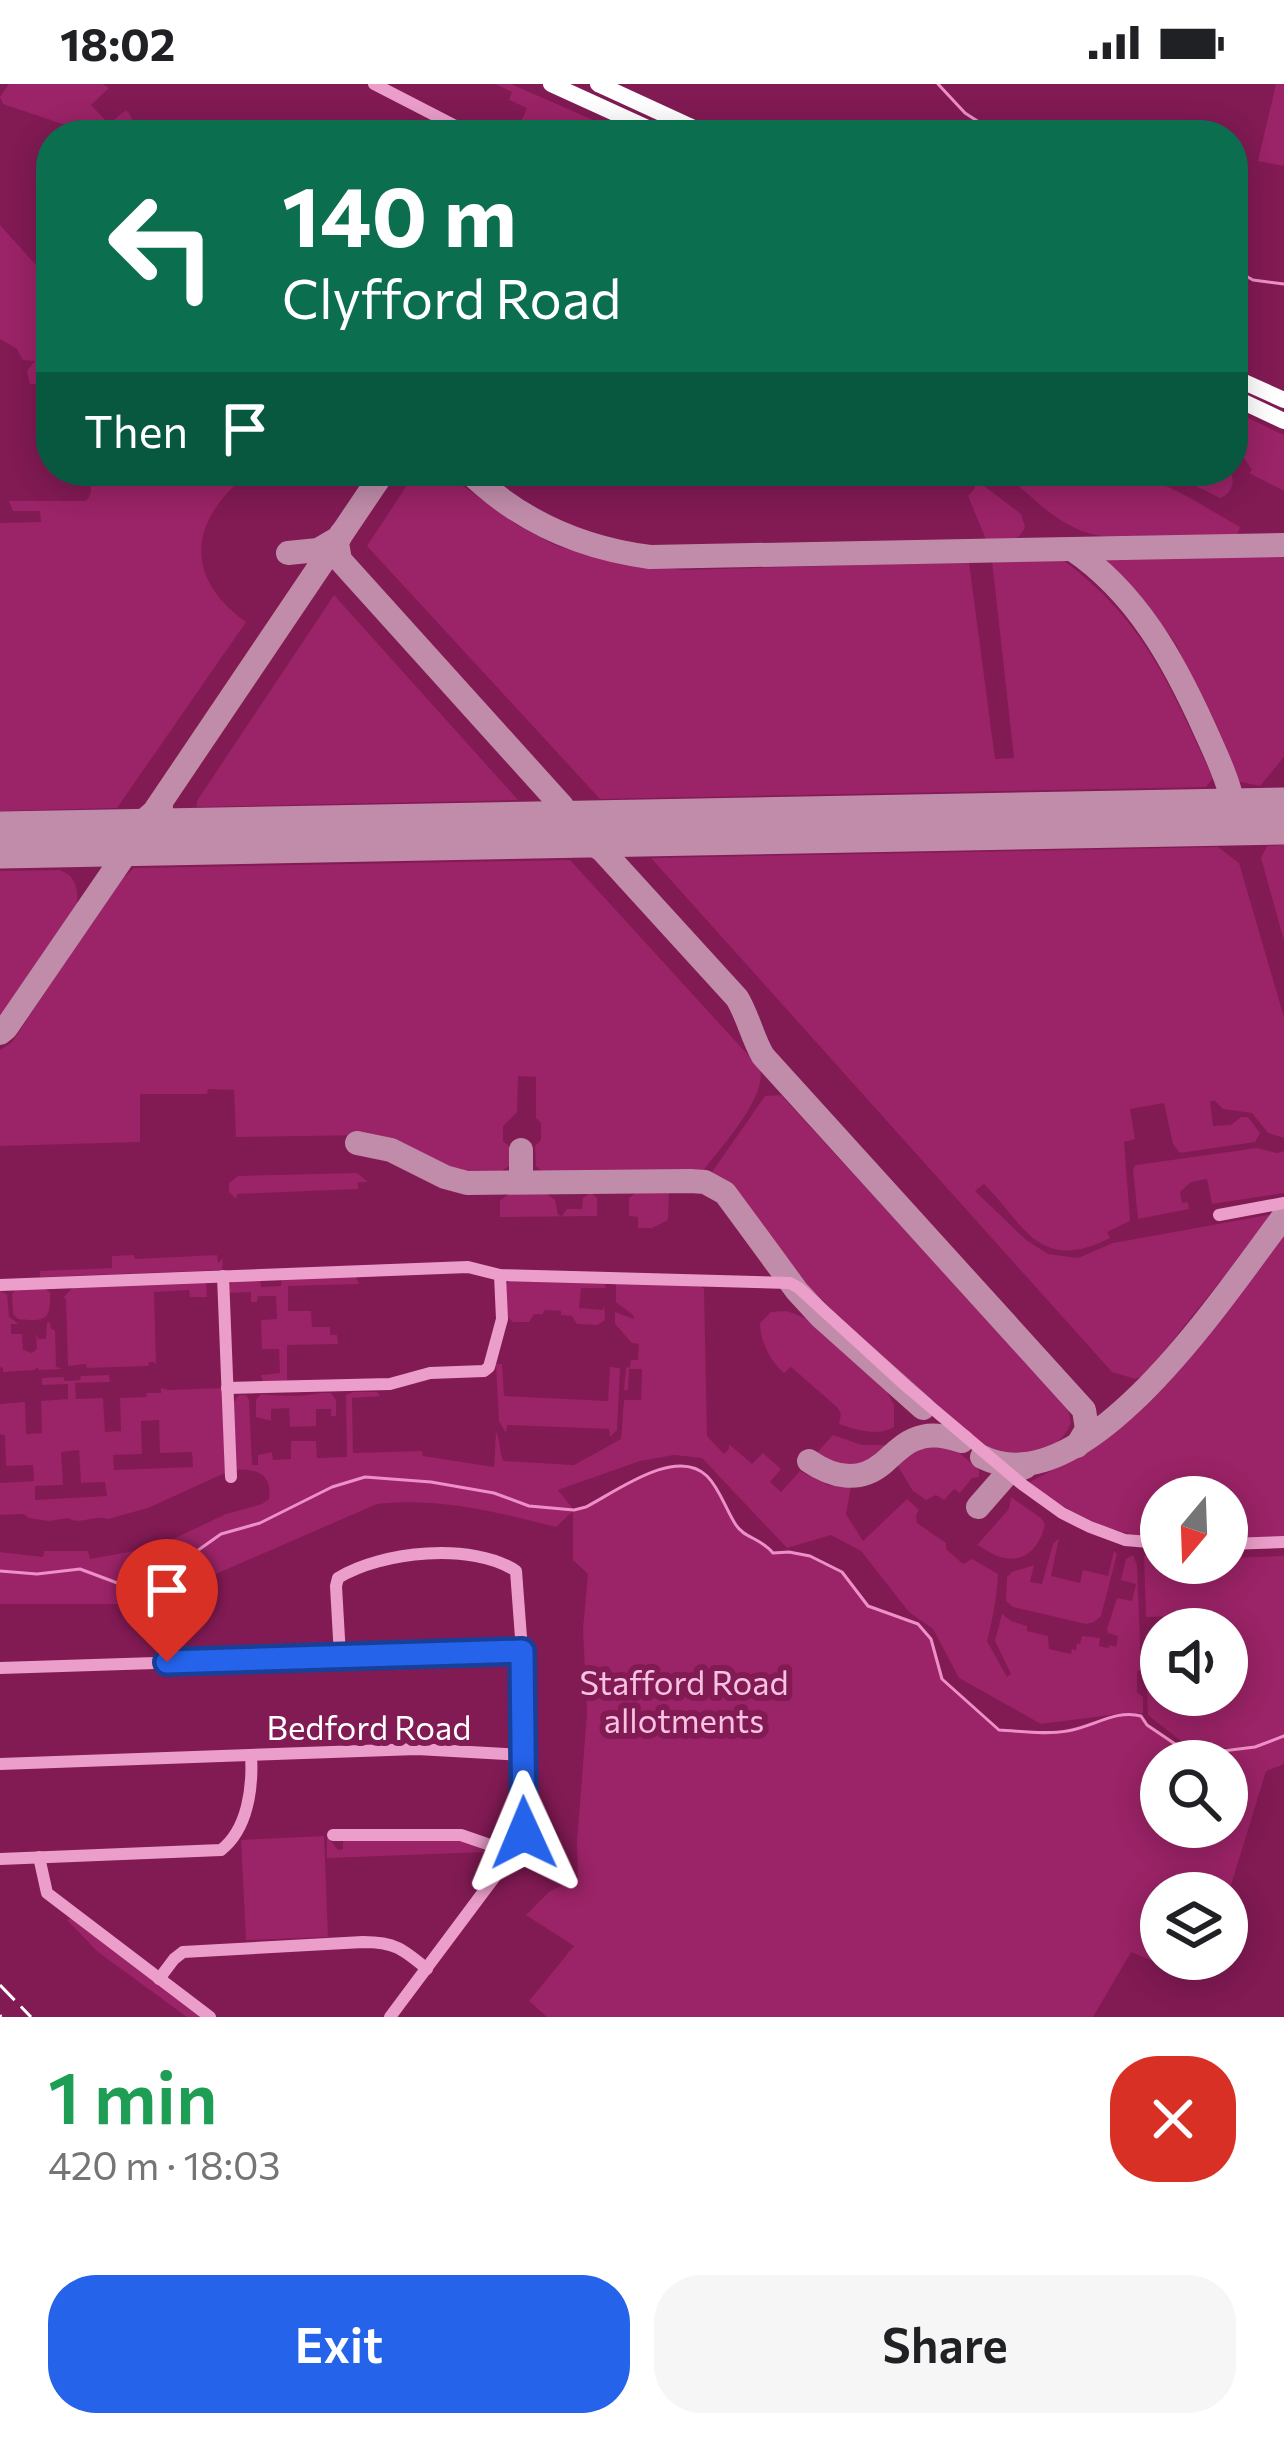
<!DOCTYPE html>
<meta charset="utf-8">
<style>
body{margin:0;font-family:Commissioner,sans-serif;background:#f6f6f6;color:#202124;height:100vh;display:flex;flex-direction:column;font-size:45px;white-space:nowrap}
*{box-sizing:border-box;margin:0}
p{font-size:39px;color:#757577}
.icon{flex:none;width:66px;height:66px;fill:none;stroke:currentColor;stroke-width:2;stroke-linecap:round;stroke-linejoin:round}
.map{position:relative;height:1933px;overflow:hidden}
.side{display:flex;flex-direction:column;background:#fff;flex:1}
.side>*{flex:none}
.hud{position:absolute;left:36px;top:36px;width:1212px;height:366px;border-radius:48px;box-shadow:0 6px 30px #0003;background:#0b6e4f;color:#fff;overflow:hidden}
.needle{width:78px;rotate:199deg}
.tools{position:absolute;left:1140px;top:1392px;display:grid;gap:24px}
.tools a{display:grid;place-items:center;width:108px;height:108px;border-radius:50%;background:#fff;box-shadow:0 6px 30px #0003;font-size:60px}
.pin{position:absolute;display:grid;place-items:center;width:102px;height:102px;color:#fff;margin:-123px -51px;border-radius:50% 50% 50% 0;rotate:-45deg;box-shadow:0 0 12px #0007}
.pin .icon{rotate:45deg}
.me{position:absolute;width:132px;margin:-66px;rotate:359deg;stroke-linejoin:round;filter:drop-shadow(0 0 9px #0008)}
.turn{display:flex;align-items:center;gap:42px;height:252px;padding:0 48px;font-size:54px}
.turn .icon{width:156px;height:156px;stroke-width:2.5}
.turn b{display:block;font-size:84px;line-height:102px}
.then{display:flex;align-items:center;height:114px;padding:0 48px;background:#0003;gap:24px;font-size:45px}
.round{display:grid;place-items:center;flex:none;width:126px;height:126px;border-radius:48px;background:#f6f6f6}
.head{display:flex;align-items:center;justify-content:space-between;height:204px;padding:0 48px}
h1{font-size:72px;font-weight:600;line-height:90px;color:#1e9e55}
.action{display:flex;gap:24px;margin-top:auto;padding:24px 48px}
.action a{flex:1;height:138px;border-radius:48px;background:#2563eb;color:#fff;font-size:48px;font-weight:600;line-height:138px;text-align:center}
.action a+a{background:#f6f6f6;color:#202124}
.status{display:flex;justify-content:space-between;align-items:center;height:84px;padding:0 60px;background:#fff;direction:ltr}
.status svg{height:33px;fill:currentColor}
.map>svg:first-child{display:block}
.green{fill:#9b2367;fill-rule:evenodd}
.lines{fill:none;stroke-linecap:round;stroke-linejoin:round}
.stream{stroke:#ed90c7;stroke-width:3}
.taxiway{stroke:#c08caa;stroke-width:24}
.runway{stroke:#c08caa;stroke-width:57}
.minor{stroke:#eb9eca;stroke-width:12}
.highway{stroke:#fff;stroke-width:16}
.rail{stroke:#fff;stroke-width:3;stroke-dasharray:21 9;stroke-linecap:butt}
.route-casing{stroke:#184099;stroke-width:30}
.route{stroke:#2563eb;stroke-width:21}
.labels{text-anchor:middle;stroke-width:12;stroke-linejoin:round;paint-order:stroke}
.park-label{font-size:33px;fill:#f8c2e1;stroke:#821a54}
.street-label{font-size:33px;fill:#fff;stroke:#821a54}
</style>
<div class="status"><b>18:02</b><svg viewBox="0 0 49 12"><path d="M0 12V9h3v3zM5 12V6h3v6zM10 12V3h3v9zM15 12V0h3v12zM26 1h20v11H26zM47 4h2v5h-2z"/></svg></div>
<div class="map">
<svg width="1284" height="1933" viewBox="0 0 1284 1933">
<rect width="100%" height="100%" fill="#821a54"/>
<g class="green">
<path d="M9,0H103L109,4L91,21L109,40L126,26C134,34 135,41 128,51H95L3,20L0,13Z"/>
<polygon points="495,0 511,0 627,51 515,51 527,24 509,16 512,8"/>
<polygon points="1276,0 1284,0 1284,82 1258,77"/>
<polygon points="0,141 51,198 51,300 30,300 27,287 35,277 23,276 17,265 0,255"/>
<polygon points="1233,327 1284,351 1284,407 1249,389 1252,386 1244,374 1238,377 1233,374"/>
<path d="M80,387H222L235,401C186,448 191,499 246,538L117,724L0,727V439L41,438L40,427H13L9,417H86C96,406 89,397 80,387Z"/>
<path d="M1018,387C1058,387 1119,386 1158,399C1186,409 1214,429 1240,443L1237,452C1197,453 1121,461 1085,448C1058,439 1036,417 1015,399L1014,392Z"/>
<path d="M1166,387H1229C1237,396 1231,411 1220,414Z"/>
<path d="M425,392L451,396L463,402L517,441L557,462L620,479L683,486L969,478L995,675L1014,674L992,477H1064C1146,537 1171,605 1213,694L1206,703L600,715L367,462L411,395Z"/>
<path d="M971,392L1021,430L1025,443C1018,460 1003,458 987,458L968,412L975,404Z"/>
<path d="M1284,470V673L1260,702L1236,697L1178,564C1157,530 1129,502 1101,474Z"/>
<polygon points="334,511 518,716 197,723 197,717"/>
<polygon points="1284,761 1284,857 1261,774 1267,762"/>
<path d="M1218,763L1239,779L1284,933V1054L1268,1049L1252,1029L1223,1025L1215,1017H1210L1213,1042L1231,1041L1241,1033H1248L1260,1049L1255,1058L1180,1069L1173,1060L1164,1019L1130,1025L1135,1055L1124,1058L1130,1137L1107,1148L1110,1154C1039,1190 1025,1141 984,1100L975,1107L1026,1156L1048,1170L1078,1174L1113,1159L1274,1130L1145,1291L1135,1295L1112,1288L651,774Z"/>
<path d="M570,776L760,984C768,1013 720,1064 702,1088L544,1089L536,1082L535,1062L541,1056V1039L536,1034V993L518,992L517,1028L503,1042V1057L509,1062V1082L500,1088L472,1089L447,1083L374,1051L236,1053L234,1006L208,1005L207,1010H140V1058L0,1062V966L12,958L118,799L134,784Z"/>
<path d="M59,786C76,791 78,805 77,821L0,933V787Z"/>
<path d="M781,1011L1068,1324L1071,1339C1058,1371 1019,1376 989,1366L822,1220L731,1099L712,1088L765,1012Z"/>
<polygon points="1257,1064 1277,1069 1284,1067 1284,1109 1212,1120 1207,1095 1191,1098 1180,1108 1182,1119 1188,1118 1189,1125 1138,1135 1133,1085 1136,1081"/>
<polygon points="357,1089 368,1098 358,1098 358,1105 237,1110 236,1115 229,1108 229,1099 238,1092"/>
<polygon points="638,1107 669,1108 668,1136 652,1144 638,1144 638,1133 629,1132 629,1114"/>
<polygon points="544,1108 555,1116 558,1131 562,1132 567,1125 582,1125 583,1114 591,1108 597,1114 597,1132 500,1133 500,1117 509,1109"/>
<path d="M1284,1148V1453L1227,1455V1413H1161V1453C1109,1452 1070,1428 1028,1399L1097,1362L1167,1297Z"/>
<polygon points="134,1171 135,1175 217,1171 218,1179 223,1174 222,1186 40,1193 40,1187 112,1184 112,1172"/>
<polygon points="355,1191 359,1200 288,1202 288,1227 311,1227 312,1243 330,1243 330,1251 337,1251 338,1260 287,1261 287,1298 263,1298 261,1291 280,1289 279,1265 262,1265 261,1236 277,1235 276,1212 258,1212 257,1218 251,1218 251,1208 228,1209 228,1201 235,1196 260,1195 261,1203 281,1202 282,1194"/>
<polygon points="206,1197 207,1213 190,1213 189,1206 154,1208 156,1281 154,1278 149,1278 148,1282 87,1284 86,1280 68,1282 66,1215 63,1214 73,1203"/>
<polygon points="510,1197 605,1200 606,1204 581,1204 579,1224 603,1226 604,1221 605,1236 598,1241 577,1240 572,1232 561,1231 561,1227 544,1226 543,1230 534,1230 529,1238 513,1238 507,1232 506,1200"/>
<path d="M616,1199L700,1202L704,1205L707,1352L724,1370L729,1365V1360L752,1380L763,1369L781,1385L770,1398L781,1408L800,1387L828,1401L851,1403L846,1430L863,1457L907,1415L919,1426L916,1431L917,1439L946,1459V1465L963,1480L972,1475L998,1490C997,1512 993,1534 987,1557L1007,1593L1011,1590L995,1557L1002,1530L1011,1537L1027,1542V1547L1048,1552L1049,1565L1071,1570L1072,1565L1076,1566L1077,1559L1080,1560L1082,1552L1100,1554L1099,1562L1108,1564L1110,1561L1116,1563L1118,1552L1108,1549L1107,1545L1117,1514L1132,1517L1136,1500L1121,1496L1126,1475L1133,1471L1137,1481L1141,1586L1137,1587V1608L1143,1613V1629L1134,1630L1141,1632L1147,1641L1187,1668L1198,1670L1239,1664H1190L1148,1631L1145,1551L1150,1548L1151,1569H1161V1611H1227V1545H1186L1185,1532L1146,1533L1144,1472H1161V1479H1227V1474L1284,1472V1680L1266,1687L1227,1814V1809H1161V1875H1208L1201,1897L1131,1868L1093,1933H547L529,1917L574,1862L526,1831L550,1807L578,1794L577,1758L587,1629L583,1545L588,1490L573,1476V1427L556,1443C497,1428 438,1413 377,1420L202,1496L138,1520H0V1468L43,1473L44,1467H88L90,1475L156,1463L226,1430L262,1420L269,1415C273,1390 256,1384 235,1386L233,1319L239,1311H246L249,1316L252,1381H258V1371L272,1368L273,1376L291,1375V1357H316L317,1374L347,1373L346,1311L353,1308H377L380,1312L352,1314L353,1369L422,1367L423,1372L494,1383L496,1348C501,1357 499,1371 504,1377L574,1381L621,1355L624,1316H641L642,1285H629L628,1306H624L626,1284L630,1283L631,1276H638L639,1260L632,1259L615,1240V1228L634,1235L633,1231L616,1218ZM674,1371L702,1374L787,1464L831,1451L861,1467L909,1528L933,1545L959,1594L1041,1640L1118,1630L1059,1648L999,1646L942,1595L931,1555L918,1540L868,1522L842,1488L810,1472L789,1468L773,1469C761,1454 744,1454 736,1441C727,1426 720,1405 707,1392C676,1362 617,1407 586,1423L574,1426L558,1406L640,1377ZM1161,1677H1227V1743H1161Z"/>
<path d="M16,1205H46L50,1209C51,1237 44,1238 18,1235L13,1230L12,1210Z"/>
<polygon points="0,1207 7,1210 9,1233 19,1240 11,1240 11,1250 22,1250 23,1266 32,1269 37,1265 36,1249 38,1255 46,1255 47,1239 50,1238 51,1245 55,1246 56,1283 63,1285 39,1286 38,1283 34,1286 3,1288 3,1284 0,1283"/>
<path d="M787,1227L808,1235L885,1304L894,1321V1343C877,1353 856,1346 839,1340L841,1330L838,1324L791,1283L784,1289C770,1277 760,1257 760,1239L771,1228Z"/>
<polygon points="496,1280 502,1280 504,1312 608,1317 610,1283 620,1284 617,1346 610,1353 609,1345 507,1341 506,1349 499,1337"/>
<path d="M109,1291L110,1298L75,1299L76,1315L103,1314L105,1348L121,1347L120,1314L146,1313L147,1309H161V1304L169,1306L222,1304L225,1389L148,1424L108,1435C94,1430 81,1442 68,1434L49,1437L29,1434L23,1430L0,1431V1399L34,1397L33,1381L6,1382L5,1351L0,1350V1320L25,1318L26,1350L42,1349L41,1317L68,1315V1300L42,1301V1294L64,1293V1297L80,1296L81,1292ZM159,1336L160,1369L192,1368L193,1383L114,1386L113,1371L142,1370L141,1337ZM79,1366L81,1399L105,1398L107,1412L35,1416V1402L63,1401L61,1368Z"/>
<path d="M319,1309H331L336,1316V1332H331V1325H316V1342L290,1343L289,1324L271,1325V1337L256,1333V1316L261,1310C276,1312 305,1313 319,1309Z"/>
<path d="M833,1351L862,1361H889C867,1385 842,1388 813,1373Z"/>
<path d="M938,1361L955,1365L979,1386V1393L972,1394L960,1409L954,1405L944,1416L936,1411L926,1416L913,1407L898,1382C905,1365 921,1362 938,1361Z"/>
<path d="M1011,1413L1041,1434L1045,1440C1041,1460 1027,1479 1004,1474C996,1473 985,1465 977,1461L1009,1425Z"/>
<polygon points="1059,1454 1051,1492 1080,1499 1083,1486 1108,1492 1114,1467 1117,1470 1101,1532 1094,1538 1086,1540 1013,1523 1006,1517 1007,1493 1012,1488 1034,1481 1030,1498 1042,1500 1053,1460"/>
<polygon points="324,1752 328,1853 246,1856 241,1756"/>
<polygon points="327,1753 338,1766 343,1765 343,1757 352,1754 471,1757 485,1768 327,1774"/>
<polygon points="71,1834 202,1933 187,1933 98,1868 67,1836"/>
</g>
<g class="lines">
<g class="stream">
<polyline points="938,0 965,29 999,51"/>
<polyline points="1233,189 1239,188 1253,196 1284,200"/>
<path d="M0,1487L37,1490L80,1485L128,1503H139L174,1476L197,1467L221,1450L260,1439L332,1403L365,1393L431,1398L494,1409L529,1422L574,1426L586,1423C617,1407 676,1362 707,1392C720,1405 726,1426 736,1441C744,1454 761,1454 773,1469L789,1468L810,1472L842,1488L868,1522L918,1540L931,1555L942,1595L999,1646C1021,1647 1045,1651 1067,1647C1093,1643 1116,1625 1141,1632L1147,1641L1187,1668L1198,1670L1255,1663L1284,1652"/>
</g>
<g class="taxiway">
<path d="M468,387C519,437 580,464 650,473L1284,461"/>
<polyline points="341,450 337,459 340,476 562,722 564,728 560,739 546,745"/>
<path d="M1072,465C1137,509 1174,577 1205,646C1214,666 1224,686 1230,708C1227,723 1221,729 1206,734"/>
<polyline points="288,469 318,466 335,456"/>
<path d="M161,719C159,744 175,752 197,751"/>
<polyline points="572,732 590,742 611,743"/>
<path d="M531,745C558,745 580,750 602,766L737,914C748,932 752,953 763,972L1084,1326L1087,1345L1077,1362"/>
<path d="M80,754C110,752 131,750 154,728L384,387"/>
<polyline points="0,949 6,944 130,763 140,756 155,752"/>
<polyline points="357,1059 391,1066 445,1093 467,1099 690,1097 705,1098 725,1109 797,1207 820,1232 923,1324"/>
<polyline points="521,1098 521,1066"/>
<path d="M982,1373C1087,1425 1230,1202 1284,1132"/>
<path d="M809,1377C832,1393 859,1399 882,1380C892,1372 901,1361 913,1356C930,1348 945,1352 962,1357"/>
<polyline points="978,1423 1006,1391 1025,1383"/>
</g>
<polyline class="runway" points="0,756 1284,732"/>
<g class="minor">
<polyline points="374,0 473,51"/>
<polyline points="1219,1131 1284,1119"/>
<polyline points="223,1192 231,1393"/>
<polyline points="0,1201 468,1183 500,1191 790,1199 799,1204 906,1302 1023,1401 1062,1429 1090,1443 1125,1456 1161,1459"/>
<polyline points="227,1304 390,1300 430,1289 484,1287 489,1283 502,1235 500,1191"/>
<polyline points="1227,1460 1284,1458"/>
<path d="M340,1572L336,1502L338,1494C381,1467 473,1458 516,1487L522,1567L525,1746L523,1755L390,1933"/>
<polyline points="0,1584 522,1567"/>
<polyline points="0,1680 417,1665 523,1671"/>
<polyline points="333,1751 461,1751 513,1769"/>
<polyline points="39,1773 47,1809 210,1933"/>
<path d="M0,1775L221,1766C248,1745 253,1703 251,1671"/>
<path d="M159,1895L174,1875L183,1868L363,1858C395,1858 403,1865 427,1885"/>
</g>
<g class="highway">
<polyline points="551,0 663,51"/>
<polyline points="598,0 709,51"/>
<polyline points="1233,293 1284,316"/>
<polyline points="1233,313 1284,337"/>
</g>
<g class="rail">
<polyline points="0,1901 31,1933"/>
<polyline points="0,1931 1,1933"/>
</g>
</g>
<g class="lines">
<defs>
<polyline id="route" points="167,1578 522,1567 524,1749"/>
</defs>
<use href="#route" class="route-casing"/>
<use href="#route" class="route"/>
</g>
<g class="labels">
<g class="park-label">
<text x="684" y="1611">Stafford Road<tspan x="684" dy="38">allotments</tspan></text>
</g>
<g class="street-label">
<text x="369" y="1656">Bedford Road</text>
</g>
</g>
</svg>
<div class="tools">
<a><svg class="needle" viewBox="-14 -14 28 28"><path d="M0-13l5 13h-10z" fill="#e53935"/><path d="M0 13l5-13h-10z" fill="#757577"/></svg></a>
<a><svg class="icon" aria-label="sound" viewBox="0 0 24 24"><path d="M4 9h4l5-4v14l-5-4H4zM17 9q2 3 0 6"/></svg></a>
<a><svg class="icon" aria-label="search" viewBox="0 0 24 24"><circle cx="10" cy="10" r="6"/><path d="M15 15l6 6"/></svg></a>
<a><svg class="icon" aria-label="layers" viewBox="0 0 24 24"><path d="M12 4l9 5-9 5-9-5zM3 14l9 5 9-5"/></svg></a>
</div>
<div class="pin" style="left:167px;top:1578px;background:#d93025"><svg class="icon" aria-label="arrive" viewBox="0 0 24 24"><path d="M6 21V4h12l-3 4 3 4H6"/></svg></div>
<svg class="me" style="left:524px;top:1749px" viewBox="-20 -20 40 40"><path d="M0-17L14 15 0 8-14 15z" fill="#2563eb" stroke="#fff" stroke-width="4"/></svg>
<div class="hud">
<div class="turn"><svg class="icon" aria-label="left" viewBox="0 0 24 24"><path d="M17 20v-9H6M10 6l-5 5 5 5"/></svg><div><b>140 m</b>Clyfford Road</div></div>
<div class="then">Then<svg class="icon" aria-label="arrive" viewBox="0 0 24 24"><path d="M6 21V4h12l-3 4 3 4H6"/></svg></div>
</div>
</div>
<section class="side">
<div class="head"><div><h1>1 min</h1><p>420 m · 18:03</p></div><a class="round" style="background:#d93025;color:#fff"><svg class="icon" aria-label="close" viewBox="0 0 24 24"><path d="M6 6l12 12M18 6L6 18"/></svg></a></div>
<div class="action"><a>Exit</a><a>Share</a></div>
</section>
